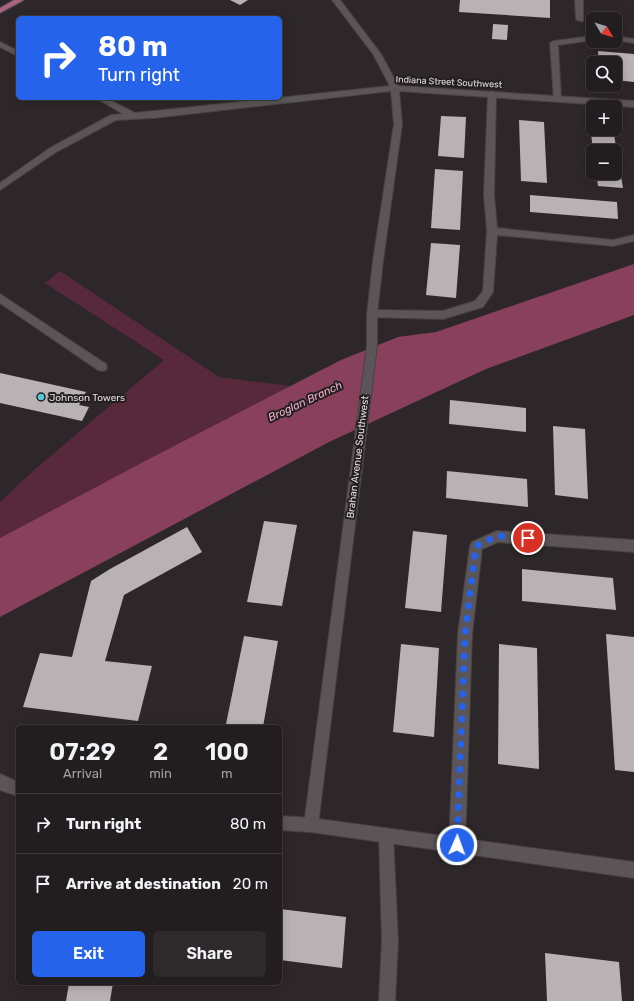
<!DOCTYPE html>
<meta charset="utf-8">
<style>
body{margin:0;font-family:Rubik,sans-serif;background:#2e2a2c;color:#f1f3f6;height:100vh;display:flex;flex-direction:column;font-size:15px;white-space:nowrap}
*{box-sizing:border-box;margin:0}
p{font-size:13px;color:#a2a2a4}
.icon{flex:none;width:22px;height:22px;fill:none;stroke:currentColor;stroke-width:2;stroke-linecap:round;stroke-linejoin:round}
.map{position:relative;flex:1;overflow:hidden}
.side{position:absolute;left:16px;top:725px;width:266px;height:260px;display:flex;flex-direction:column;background:#221d1f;border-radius:6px;box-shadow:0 2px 10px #0003,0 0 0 1px #3f3b3d}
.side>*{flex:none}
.banner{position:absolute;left:16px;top:16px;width:266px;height:84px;border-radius:6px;box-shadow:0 2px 10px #0003,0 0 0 1px #3f3b3d;background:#2563eb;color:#fff;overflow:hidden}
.needle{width:26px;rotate:128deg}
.fabs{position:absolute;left:586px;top:12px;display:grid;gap:8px}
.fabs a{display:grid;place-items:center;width:36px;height:36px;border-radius:6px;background:#221d1f;box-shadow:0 2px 10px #0003,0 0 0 1px #3f3b3d;font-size:20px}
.pin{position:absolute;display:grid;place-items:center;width:34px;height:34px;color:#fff;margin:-17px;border:2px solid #fff;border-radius:50%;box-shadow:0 1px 4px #0007}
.me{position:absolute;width:44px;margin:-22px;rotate:2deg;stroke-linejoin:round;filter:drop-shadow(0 0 3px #0008)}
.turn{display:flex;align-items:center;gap:14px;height:84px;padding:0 16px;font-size:18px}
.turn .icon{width:52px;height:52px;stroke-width:2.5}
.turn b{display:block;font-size:28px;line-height:34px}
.eta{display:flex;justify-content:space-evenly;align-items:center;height:68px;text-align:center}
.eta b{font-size:24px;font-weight:600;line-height:28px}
.action{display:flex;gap:8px;margin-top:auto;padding:8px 16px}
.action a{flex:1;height:46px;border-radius:6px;background:#2563eb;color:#fff;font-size:16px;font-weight:600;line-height:46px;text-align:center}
.action a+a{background:#2e2a2c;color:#f1f3f6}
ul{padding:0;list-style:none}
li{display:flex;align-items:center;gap:12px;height:60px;padding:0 16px;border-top:1px solid #3f3b3d}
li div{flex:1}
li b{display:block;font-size:15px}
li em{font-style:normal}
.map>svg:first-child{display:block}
.green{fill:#58283b}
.water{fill:#89405d}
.building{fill:#b9b2b4}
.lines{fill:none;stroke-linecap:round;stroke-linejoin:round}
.service-casing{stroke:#464243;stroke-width:2}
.minor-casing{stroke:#464243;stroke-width:2}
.tertiary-casing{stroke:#464243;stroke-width:2}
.primary-casing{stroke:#464243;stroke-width:2}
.service{fill:#5b5557;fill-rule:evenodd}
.minor{fill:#5b5557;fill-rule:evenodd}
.tertiary{fill:#5b5557;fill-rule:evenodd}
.primary{fill:#aa637f;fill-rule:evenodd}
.route{stroke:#2563eb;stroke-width:7;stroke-dasharray:0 12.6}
.poi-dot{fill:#53cbda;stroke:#231e1f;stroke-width:1.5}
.labels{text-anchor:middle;stroke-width:4;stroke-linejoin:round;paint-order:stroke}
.far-street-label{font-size:9px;fill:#e3dfe0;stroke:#231e1f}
.poi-label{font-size:10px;fill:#e3dfe0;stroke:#231e1f;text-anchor:start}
.street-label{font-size:10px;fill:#e3dfe0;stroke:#231e1f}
.water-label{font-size:11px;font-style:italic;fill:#f2b1c8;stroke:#231e1f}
</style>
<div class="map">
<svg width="634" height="1001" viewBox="0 0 634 1001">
<rect width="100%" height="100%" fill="#2d2729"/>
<polygon class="green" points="60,271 219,377 291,386 0,538 0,502 34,470 164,360 45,283"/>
<polygon class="water" points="634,264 634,315 486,369 329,442 0,617 0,538 149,459 341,360 398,337 436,332"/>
<g class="building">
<polygon points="230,0 248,0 240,5"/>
<polygon points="460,0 550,0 550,18 459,12"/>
<polygon points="493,24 508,25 507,40 492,39"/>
<polygon points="598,51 634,54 634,82 615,80 615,63 599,63"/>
<polygon points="441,116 466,117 464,158 438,156"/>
<polygon points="519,120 544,122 547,183 521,181"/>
<polygon points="590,124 593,124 593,129 613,129 623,188 598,186 596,173 615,173 615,151 593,151"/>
<polygon points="435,169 463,171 460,230 431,228"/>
<polygon points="530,195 617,202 618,219 530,212"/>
<polygon points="431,243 460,245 456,298 426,295"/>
<polygon points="0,373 86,392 79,405 89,407 82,421 0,403"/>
<polygon points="450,400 526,408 526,432 449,424"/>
<polygon points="553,426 585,429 588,499 555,495"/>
<polygon points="447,471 527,479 528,507 446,498"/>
<polygon points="264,521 297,525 282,606 247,602"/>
<polygon points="187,527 202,552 124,595 105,661 152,666 138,721 23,707 40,653 72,657 91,581 110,569"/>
<polygon points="413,531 447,535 441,612 405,608"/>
<polygon points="522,569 613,578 616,610 522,601"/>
<polygon points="606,634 634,637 634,772 615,770"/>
<polygon points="244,636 278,641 263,727 245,727 226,724"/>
<polygon points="401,644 439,648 434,737 393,732"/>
<polygon points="499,644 537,648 539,769 498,764"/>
<polygon points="280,909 346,917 342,968 280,960"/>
<polygon points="545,953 619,962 622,1001 547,1001"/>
<polygon points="69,983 113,983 110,1001 66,1001"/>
</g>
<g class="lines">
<defs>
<g id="service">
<polygon points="575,0 583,0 583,21 580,21 576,19"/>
<polygon points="593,36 593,40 558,45 561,98 557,101 554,100 550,43 554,41"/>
<polygon points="615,36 634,39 634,43 615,40"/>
<polygon points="492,91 496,94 494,195 497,228 613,240 634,235 634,241 613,246 497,235 493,292 483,307 443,319 368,317 367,314 368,311 372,310 443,311 475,301 483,291 487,231 484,195 488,94"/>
<polygon points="0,294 106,364 107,367 106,370 102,371 98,370 0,303"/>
<polygon points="497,531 634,540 634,552 498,542 482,549 472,634 465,845 462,850 457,853 452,850 449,845 458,634 470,546 472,542"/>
</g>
<g id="minor">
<polygon points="332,0 340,0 381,54 398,86 634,101 634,107 399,91 402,124 383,261 377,314 377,346 318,825 316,830 311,832 306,830 304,825 367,346 367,314 373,261 394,124 391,91 153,118 116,120 56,152 0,190 0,183 50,148 111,115 123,114 96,98 106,98 135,113 390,86 373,54"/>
<polygon points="0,42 18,51 18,56 0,47"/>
<polygon points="386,828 391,830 393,835 398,941 395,1001 379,1001 382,941 379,835 381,830"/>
</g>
<g id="tertiary">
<polygon points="0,774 18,782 18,796 0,790"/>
<polygon points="280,816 311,818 634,862 634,878 311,832 280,830"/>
</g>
<polygon id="primary" points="14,0 24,0 0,13 0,8"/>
</defs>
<use href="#service" class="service-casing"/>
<use href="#minor" class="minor-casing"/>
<use href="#tertiary" class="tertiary-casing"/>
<use href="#primary" class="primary-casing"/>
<use href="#service" class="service"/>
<use href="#minor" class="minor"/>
<use href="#tertiary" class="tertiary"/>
<use href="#primary" class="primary"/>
</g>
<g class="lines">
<polyline class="route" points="457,845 465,634 476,546 497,536 528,538"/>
</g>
<circle class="poi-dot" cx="41" cy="397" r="4"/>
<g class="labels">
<g class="far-street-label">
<text transform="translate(449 82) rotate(3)" y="3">Indiana Street Southwest</text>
</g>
<g class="poi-label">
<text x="49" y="401">Johnson Towers</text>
</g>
<g class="street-label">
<text transform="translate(357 457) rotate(-83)" y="4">Brahan Avenue Southwest</text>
</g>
<g class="water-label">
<text transform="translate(305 401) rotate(-25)" y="4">Broglan Branch</text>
</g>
</g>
</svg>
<div class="fabs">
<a><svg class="needle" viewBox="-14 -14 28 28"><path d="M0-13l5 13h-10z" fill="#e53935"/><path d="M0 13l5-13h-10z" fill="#a2a2a4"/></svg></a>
<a><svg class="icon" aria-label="search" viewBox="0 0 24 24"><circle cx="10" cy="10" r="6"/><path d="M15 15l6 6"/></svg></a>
<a>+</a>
<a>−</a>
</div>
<div class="pin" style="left:528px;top:538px;background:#d93025"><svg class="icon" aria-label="arrive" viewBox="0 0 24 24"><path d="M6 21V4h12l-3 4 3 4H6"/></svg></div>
<svg class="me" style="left:457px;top:845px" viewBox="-20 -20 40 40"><circle r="17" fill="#2563eb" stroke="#fff" stroke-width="3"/><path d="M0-11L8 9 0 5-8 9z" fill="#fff"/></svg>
<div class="banner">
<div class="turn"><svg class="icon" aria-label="right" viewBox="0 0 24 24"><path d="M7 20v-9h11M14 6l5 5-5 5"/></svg><div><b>80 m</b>Turn right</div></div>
</div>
<section class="side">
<div class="eta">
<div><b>07:29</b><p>Arrival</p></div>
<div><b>2</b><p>min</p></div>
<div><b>100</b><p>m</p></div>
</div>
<ul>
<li><svg class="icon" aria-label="right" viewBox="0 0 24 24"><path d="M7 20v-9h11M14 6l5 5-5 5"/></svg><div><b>Turn right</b></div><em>80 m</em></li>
<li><svg class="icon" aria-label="arrive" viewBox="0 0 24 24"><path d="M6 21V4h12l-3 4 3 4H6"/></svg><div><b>Arrive at destination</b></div><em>20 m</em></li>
</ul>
<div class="action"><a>Exit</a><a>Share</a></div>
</section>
</div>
